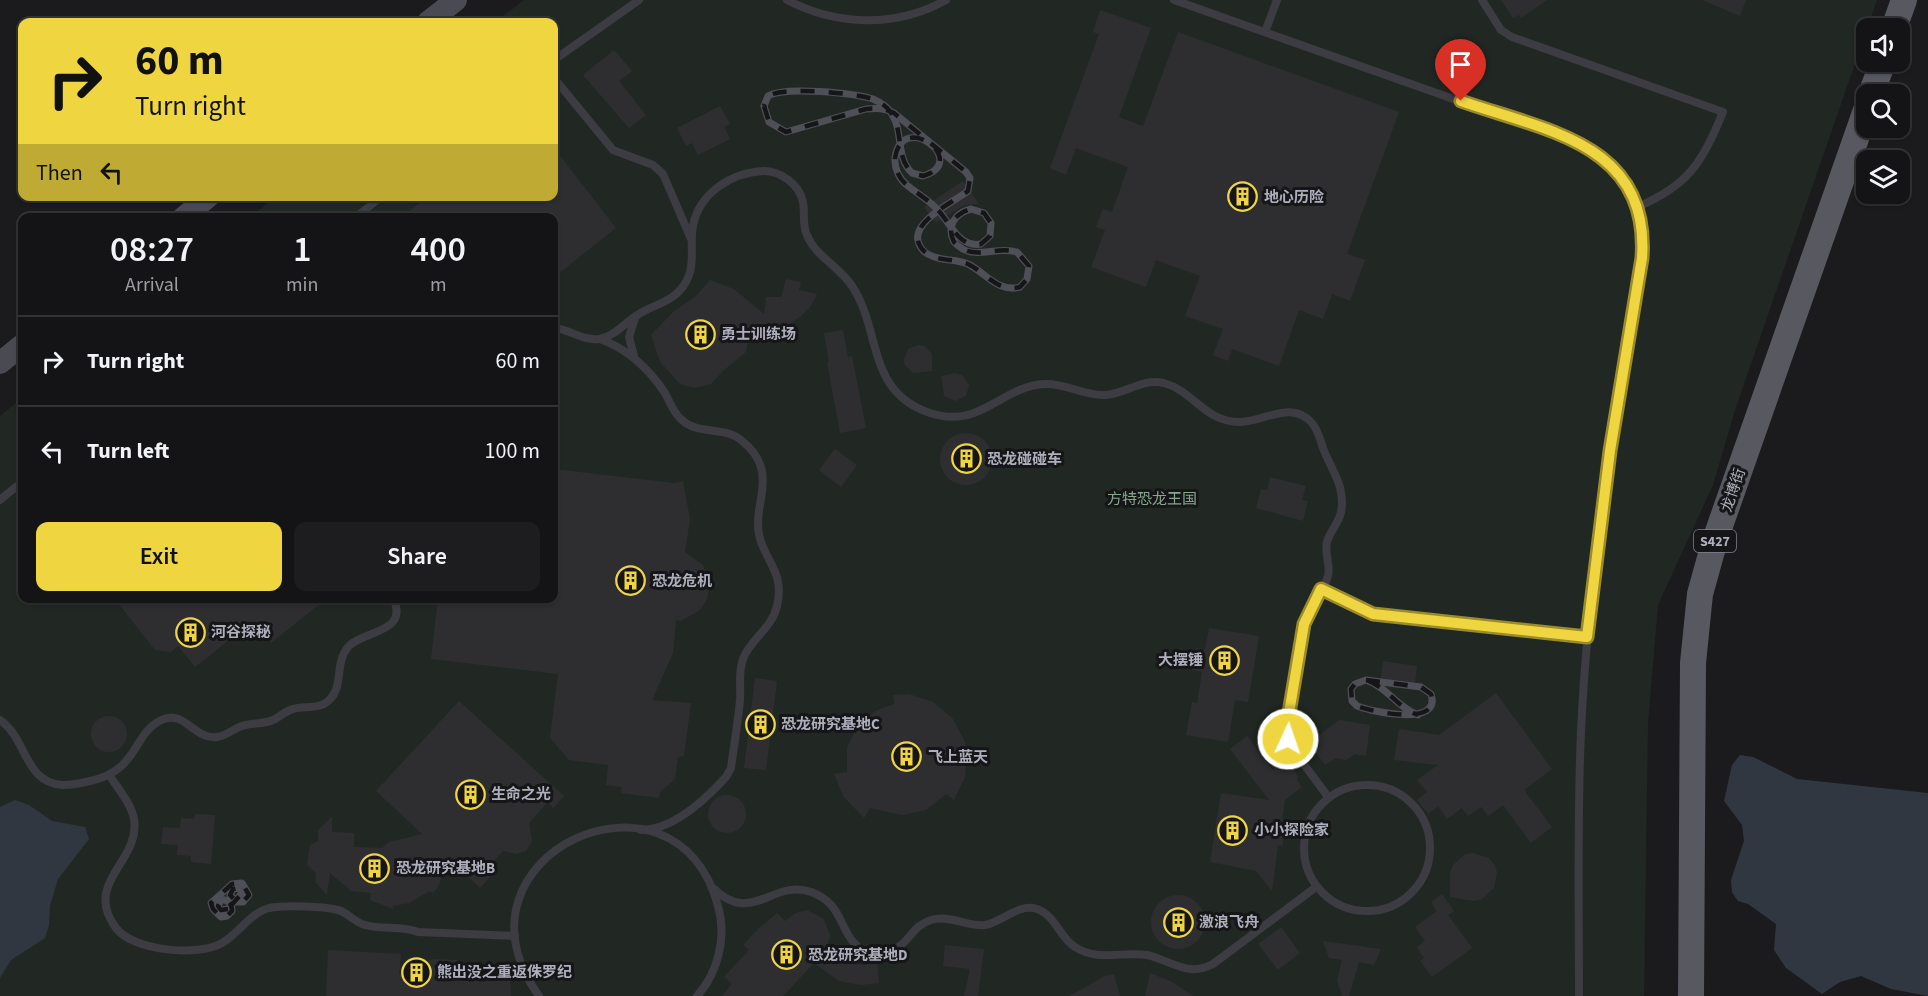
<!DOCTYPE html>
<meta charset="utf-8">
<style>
body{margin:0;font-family:"Source Sans 3","Noto Sans SC",sans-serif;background:#1d1d1f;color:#f1f3f6;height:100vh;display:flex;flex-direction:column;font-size:22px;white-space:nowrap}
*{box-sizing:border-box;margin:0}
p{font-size:20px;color:#9d9ea1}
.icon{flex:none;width:33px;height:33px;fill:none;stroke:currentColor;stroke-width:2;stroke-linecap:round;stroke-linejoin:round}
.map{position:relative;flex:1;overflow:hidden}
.panel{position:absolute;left:18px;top:213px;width:540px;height:390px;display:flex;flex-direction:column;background:#141416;border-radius:12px;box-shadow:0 2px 4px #0004,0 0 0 2px #333335}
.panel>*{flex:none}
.top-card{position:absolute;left:18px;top:18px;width:540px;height:183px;border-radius:12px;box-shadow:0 2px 4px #0004,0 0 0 2px #333335;background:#efd641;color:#111;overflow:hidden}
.buttons{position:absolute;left:1856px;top:18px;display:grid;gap:12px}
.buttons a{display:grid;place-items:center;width:54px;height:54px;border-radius:12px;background:#141416;box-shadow:0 2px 4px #0004,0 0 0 2px #333335;font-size:30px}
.pin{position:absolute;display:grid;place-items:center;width:51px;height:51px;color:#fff;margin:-62px -26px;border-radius:50% 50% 50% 0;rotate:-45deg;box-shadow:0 0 6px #0007}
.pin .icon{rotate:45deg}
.me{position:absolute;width:66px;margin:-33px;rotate:3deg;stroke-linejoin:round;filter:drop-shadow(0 0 4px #0008)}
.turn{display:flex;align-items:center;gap:21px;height:126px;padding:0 18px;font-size:27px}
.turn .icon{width:78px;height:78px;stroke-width:2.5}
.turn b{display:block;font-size:42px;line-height:51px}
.then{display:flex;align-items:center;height:57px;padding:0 18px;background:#0003;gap:12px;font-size:22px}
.eta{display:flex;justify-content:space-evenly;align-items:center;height:102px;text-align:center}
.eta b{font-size:36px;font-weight:600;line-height:42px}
.primary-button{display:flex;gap:12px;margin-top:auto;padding:12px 18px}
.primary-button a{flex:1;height:69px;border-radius:12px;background:#efd641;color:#111;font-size:24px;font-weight:600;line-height:69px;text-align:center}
.primary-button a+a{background:#1d1d1f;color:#f1f3f6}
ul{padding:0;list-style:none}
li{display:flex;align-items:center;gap:18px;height:90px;padding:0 18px;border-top:2px solid #333335}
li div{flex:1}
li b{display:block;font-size:22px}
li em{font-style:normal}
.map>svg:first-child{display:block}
.green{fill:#212823}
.water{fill:#313741}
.building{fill:#2e2e31}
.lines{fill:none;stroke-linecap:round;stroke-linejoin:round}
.service{stroke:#3c3c42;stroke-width:8}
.secondary{stroke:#4a4a52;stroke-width:22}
.primary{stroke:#585861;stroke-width:26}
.rail-casing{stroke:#4f4f57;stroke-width:7}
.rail{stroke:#161618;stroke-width:4.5;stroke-dasharray:14;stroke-linecap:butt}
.route-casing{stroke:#9b8b2a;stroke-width:15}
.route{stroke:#efd641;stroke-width:10}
.labels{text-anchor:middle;stroke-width:6;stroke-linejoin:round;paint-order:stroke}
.shield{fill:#161618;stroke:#80818b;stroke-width:1.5}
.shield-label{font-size:14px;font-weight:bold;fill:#aeafbc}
.poi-label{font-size:15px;font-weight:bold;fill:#aeafbc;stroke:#161618;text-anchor:start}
.street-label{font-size:15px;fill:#aeafbc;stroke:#161618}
.park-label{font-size:15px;fill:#86a68e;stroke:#161618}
</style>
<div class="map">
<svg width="1928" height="996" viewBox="0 0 1928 996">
<rect width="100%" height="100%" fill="#1b1b1d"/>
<polygon class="green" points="524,0 1877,0 1735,410 1713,485 1658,605 1648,722 1644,996 0,996 0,416 22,398 22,598 554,598 554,218 250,217 276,197 554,196 554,22 495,22"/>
<g class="water">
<polygon points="1740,755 1753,757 1797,779 1928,793 1928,996 1891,989 1861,976 1840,982 1822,994 1786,968 1774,950 1776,924 1748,904 1738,901 1732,892 1731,880 1744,841 1742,825 1724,801 1732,765"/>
<polygon points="15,800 29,805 52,821 85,827 89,839 58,879 50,906 49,925 45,938 11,960 0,978 0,807"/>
</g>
<g class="building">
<polygon points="1501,0 1547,0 1521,18 1519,15 1513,18"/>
<polygon points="1702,0 1746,0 1740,16"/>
<polygon points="1100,10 1151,28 1119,117 1143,126 1178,32 1399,112 1347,254 1365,260 1350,301 1332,294 1323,319 1299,310 1279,366 1232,349 1228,361 1213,355 1223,329 1185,316 1200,276 1156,260 1146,287 1091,267 1105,230 1096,227 1103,209 1112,212 1128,167 1076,148 1066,175 1050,168 1099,34 1093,32"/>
<polygon points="614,50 632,71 619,81 646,115 629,128 583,75"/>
<polygon points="720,106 730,124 724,127 730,139 698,155 692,143 686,146 677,128"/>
<polygon points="554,148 616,228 554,277 554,218 401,218 428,196 554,196"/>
<polygon points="963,181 979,204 964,205 936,223 924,207"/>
<polygon points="786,279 801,282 799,290 817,294 811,306 801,316 789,324 749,334 746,352 724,370 711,384 694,388 680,384 660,362 651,335 673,312 695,297 710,280 734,289 764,314 766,297 781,297"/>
<polygon points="843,330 848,357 852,356 866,428 840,433 827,362 829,362 824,333"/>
<polygon points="918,345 924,346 932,354 932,371 913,373 905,365 904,360 908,349"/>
<polygon points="955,373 962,375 969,385 966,396 955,401 944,396 941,376"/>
<circle cx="966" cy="459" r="26"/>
<polygon points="835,449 857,465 841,487 819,470"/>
<polygon points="554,469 674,483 683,481 690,519 685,552 703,565 710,584 707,599 700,610 681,621 676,620 673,653 652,700 691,703 684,756 678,757 675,779 660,792 659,798 621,793 622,787 606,785 608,765 569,760 550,738 558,674 431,659 438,598 554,598"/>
<polygon points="1270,477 1306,486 1302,500 1308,501 1303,521 1256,508 1261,489 1267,490"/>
<polygon points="114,598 327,598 271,643 253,621 195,667 178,646 171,652 155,650"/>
<polygon points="1209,628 1259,636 1248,702 1235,700 1228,742 1186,735 1192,702 1197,703 1202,672 1192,670 1196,648 1205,650"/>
<polygon points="1383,661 1417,666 1415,683 1381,678"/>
<polygon points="755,678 777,681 766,770 744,768"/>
<polygon points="1496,693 1552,769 1524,790 1552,827 1531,843 1503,805 1488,816 1481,807 1468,816 1462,808 1447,819 1438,806 1428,814 1417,800 1427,792 1417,780 1438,765 1394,760 1399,729 1439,735"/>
<polygon points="909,694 933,702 953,719 965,742 967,754 965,777 954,800 946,794 926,810 902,815 870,808 864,818 843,796 834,774 847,772 847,748 858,725 877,710 894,704 893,695"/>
<polygon points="459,701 564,796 553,808 548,802 529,823 532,841 526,851 516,854 503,851 484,872 490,877 480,888 448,858 438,887 433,893 430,891 409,903 393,906 393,909 370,900 371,893 351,891 330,873 327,895 315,882 316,873 307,865 310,845 318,841 318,830 332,817 332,832 354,833 354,847 382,848 389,842 422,834 376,791"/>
<circle cx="109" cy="734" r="18"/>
<polygon points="1339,720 1370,725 1366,756 1355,754 1346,760 1336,758 1325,765 1309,743"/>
<polygon points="1247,736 1273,770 1287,760 1298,776 1297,780 1302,787 1285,800 1281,827 1285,828 1283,842 1282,846 1278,845 1272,891 1256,871 1210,862 1221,793 1269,800 1230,749"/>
<circle cx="727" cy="814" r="19"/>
<polygon points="195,814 215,815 211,864 191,862 191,856 177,855 178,845 161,844 163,827 180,828 181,818 194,819"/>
<polygon points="1473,853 1489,858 1494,864 1497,872 1494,888 1482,899 1474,901 1450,897 1450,873 1453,865 1465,854"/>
<polygon points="1442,894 1454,911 1448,915 1472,948 1432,977 1420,961 1424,958 1417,947 1425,941 1415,927 1437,911 1431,902"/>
<circle cx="1178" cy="922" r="27"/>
<polygon points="807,910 824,919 830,936 827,946 847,962 862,965 877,964 879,983 861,985 839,981 814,963 783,996 722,996 732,984 724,977 749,950 743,945 756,931 777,913 785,921 796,913"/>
<polygon points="1281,927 1300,953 1278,970 1258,944"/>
<polygon points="1323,941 1381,949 1374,965 1359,962 1349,996 1342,996 1337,980 1342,960 1329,958"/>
<polygon points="945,945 984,949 978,996 964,996 970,969 943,966"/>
<polygon points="328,950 401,954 399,974 434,959 456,960 476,969 485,966 496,967 510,979 511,996 326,996"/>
<polygon points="1150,973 1172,982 1193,996 1145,996"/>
<polygon points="1114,974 1120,996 1069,996 1105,976"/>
</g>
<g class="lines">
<g class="service">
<path d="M787,0C837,26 896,28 946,0"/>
<path d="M1174,0L1586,146C1628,174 1645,207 1642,258C1616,415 1588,573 1581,732C1577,820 1579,908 1579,996"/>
<path d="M1482,0L1501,30L1512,37L1723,112C1703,162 1688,186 1637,207"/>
<polyline points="1265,32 1277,0"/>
<polyline points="554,60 639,0"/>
<polyline points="554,78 613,150 653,165 663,174 691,239"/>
<polyline points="355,218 382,196"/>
<path d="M554,328C570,329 582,341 599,339C616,336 625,322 639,314C655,304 673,302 684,285C697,266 689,246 693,226C699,193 731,173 763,171C781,171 799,184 803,202C805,213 802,225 807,235C815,256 840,267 852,286C882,331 866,392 930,413C981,430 1001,386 1045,384C1066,383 1084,396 1105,395C1126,394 1141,378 1164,383C1194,391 1205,423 1241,422C1265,421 1292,400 1312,423C1318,430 1320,439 1323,448C1331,470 1346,486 1341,512C1339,523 1330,531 1327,542C1324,554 1331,565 1328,576C1323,594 1308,607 1303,625C1295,658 1288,698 1286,732L1291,747L1329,798"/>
<path d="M600,339C628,349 649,369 665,393C670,402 673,413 682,420C698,435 724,426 741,440C784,474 748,506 761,542C770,566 784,576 777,606C772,629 750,639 743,659C738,672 741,687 740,700C738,722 734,745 731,768L726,777C706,799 673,830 641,830"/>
<polyline points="634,356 629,337 635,318"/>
<polyline points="0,500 22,482"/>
<polyline points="1321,589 1373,614 1587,637"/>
<path d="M0,720C27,738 24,783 63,785C72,785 82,783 90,781C141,770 132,731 164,719C185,711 195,740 217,737C226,736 233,729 242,726C252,723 264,724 273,720C280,717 285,711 293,709C303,706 314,709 324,704C346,691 333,665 348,647C362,630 410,634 393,598"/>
<path d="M110,776C118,789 131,803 134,819C141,862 82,882 116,928C133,951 198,957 222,943C238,934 250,913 269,908C283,905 328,906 341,911C350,915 356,923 365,925C382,930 401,925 418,932L515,936"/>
<circle cx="1367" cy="848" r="63"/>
<path d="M711,886C751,928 773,878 811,892C848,905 836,938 869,954C912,954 905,928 931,920C949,914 967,927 985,925C1003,922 1018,903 1037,909C1055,915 1060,938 1075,947C1098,962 1123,951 1147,955C1162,958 1176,968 1191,969C1199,970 1205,968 1213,964L1316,887"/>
<path d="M539,996C438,855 676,748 718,906C727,937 718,973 697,996"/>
</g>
<g class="secondary">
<polyline points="428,22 456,0"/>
<polyline points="183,218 209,196"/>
<polyline points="0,363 22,345"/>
</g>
<g class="primary">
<polyline points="1894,28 1904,0"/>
<polyline points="1871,94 1883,62"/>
<polyline points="1691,996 1693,663 1700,594 1715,540 1866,110"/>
</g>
<defs>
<g id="rail">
<path d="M764,106L769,122L786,132L866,109C877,108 884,108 894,113L966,172L970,178L968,191C954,202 909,222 919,244C921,249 926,254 932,256C943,261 956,259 968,264C986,273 998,293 1020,287L1027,279L1029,266L1017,252C994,245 973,263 954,242C946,226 955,213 971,209L984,213L991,223L990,236L981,244C958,248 951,223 937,209C929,200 918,194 908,186C900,180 894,169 895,158C902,109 971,162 923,176L912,173C895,157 904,131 891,113C887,106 880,102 873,99C853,93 785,86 768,96L764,106"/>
<path d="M1366,680L1421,687L1431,694C1442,727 1373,712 1357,706L1352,701L1351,689L1355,684L1366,680C1387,687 1398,708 1418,715"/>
<path d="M228,909L221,910L218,906L221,900C228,899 232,904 232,911L227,916L221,917L213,909L211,903L232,884L242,883L249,895L243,902H237L230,895L233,889L239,888L242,893L228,909"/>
</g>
</defs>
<use href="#rail" class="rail-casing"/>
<use href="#rail" class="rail"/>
</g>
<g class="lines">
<defs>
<path id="route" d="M1288,739L1287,725L1304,624L1321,589L1373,614L1587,637L1610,451L1642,258C1650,143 1546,131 1461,101"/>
</defs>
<use href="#route" class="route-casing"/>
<use href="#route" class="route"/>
</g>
<defs>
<symbol id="building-ring" viewBox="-11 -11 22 22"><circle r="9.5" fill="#161618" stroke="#efd641" stroke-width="1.5"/><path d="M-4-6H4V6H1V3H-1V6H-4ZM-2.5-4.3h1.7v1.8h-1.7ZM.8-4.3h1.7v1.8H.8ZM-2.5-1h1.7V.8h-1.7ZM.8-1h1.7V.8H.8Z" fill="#efd641"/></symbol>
</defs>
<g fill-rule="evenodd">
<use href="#building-ring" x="1226" y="180" width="33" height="33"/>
<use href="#building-ring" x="684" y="318" width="33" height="33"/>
<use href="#building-ring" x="950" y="442" width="33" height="33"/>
<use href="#building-ring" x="614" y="564" width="33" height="33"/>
<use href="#building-ring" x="174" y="616" width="33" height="33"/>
<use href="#building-ring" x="1208" y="644" width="33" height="33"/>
<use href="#building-ring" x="744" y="708" width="33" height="33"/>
<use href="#building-ring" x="890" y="740" width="33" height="33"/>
<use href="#building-ring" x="454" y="778" width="33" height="33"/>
<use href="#building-ring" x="1216" y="814" width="33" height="33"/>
<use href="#building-ring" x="358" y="852" width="33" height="33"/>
<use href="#building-ring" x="1162" y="906" width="33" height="33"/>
<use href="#building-ring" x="770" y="938" width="33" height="33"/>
<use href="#building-ring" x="400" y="956" width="33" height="33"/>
</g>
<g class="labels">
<rect class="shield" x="1694" y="530" width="42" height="22" rx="4.5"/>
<g class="shield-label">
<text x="1715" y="546">S427</text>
</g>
<g class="poi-label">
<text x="1264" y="202">地心历险</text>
<text x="721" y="339">勇士训练场</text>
<text x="987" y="464">恐龙碰碰车</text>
<text x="652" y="586">恐龙危机</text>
<text x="211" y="637">河谷探秘</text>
<text x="1203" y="665" text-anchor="end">大摆锤</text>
<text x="781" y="729">恐龙研究基地C</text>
<text x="928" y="762">飞上蓝天</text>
<text x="491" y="799">生命之光</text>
<text x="1254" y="835">小小探险家</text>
<text x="396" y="873">恐龙研究基地B</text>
<text x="1199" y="927">激浪飞舟</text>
<text x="808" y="960">恐龙研究基地D</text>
<text x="437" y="977">熊出没之重返侏罗纪</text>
</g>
<g class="street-label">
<text transform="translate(1733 490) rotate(-71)" y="5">龙博街</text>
</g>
<g class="park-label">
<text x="1152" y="504">方特恐龙王国</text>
</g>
</g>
</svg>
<div class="buttons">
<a><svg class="icon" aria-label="sound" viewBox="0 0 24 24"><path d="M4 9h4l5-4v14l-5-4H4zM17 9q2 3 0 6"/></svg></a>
<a><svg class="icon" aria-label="search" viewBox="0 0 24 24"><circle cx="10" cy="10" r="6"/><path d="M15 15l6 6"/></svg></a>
<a><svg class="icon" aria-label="layers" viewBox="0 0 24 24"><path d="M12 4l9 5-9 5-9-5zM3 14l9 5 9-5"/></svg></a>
</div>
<div class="pin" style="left:1461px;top:101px;background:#d93025"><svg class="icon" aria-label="arrive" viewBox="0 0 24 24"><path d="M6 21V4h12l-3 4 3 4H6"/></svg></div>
<svg class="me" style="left:1288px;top:739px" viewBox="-20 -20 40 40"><circle r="17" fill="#efd641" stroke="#fff" stroke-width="3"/><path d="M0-11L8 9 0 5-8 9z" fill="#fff"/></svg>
<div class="top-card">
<div class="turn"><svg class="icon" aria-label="right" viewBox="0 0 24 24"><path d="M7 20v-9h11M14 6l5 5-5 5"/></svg><div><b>60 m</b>Turn right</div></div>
<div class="then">Then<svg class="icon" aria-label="left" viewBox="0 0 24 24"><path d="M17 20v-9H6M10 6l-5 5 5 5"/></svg></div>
</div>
<section class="panel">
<div class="eta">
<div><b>08:27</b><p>Arrival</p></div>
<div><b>1</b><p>min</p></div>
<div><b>400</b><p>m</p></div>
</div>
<ul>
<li><svg class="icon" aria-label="right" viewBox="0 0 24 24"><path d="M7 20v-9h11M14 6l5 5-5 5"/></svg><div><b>Turn right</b></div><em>60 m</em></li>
<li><svg class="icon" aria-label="left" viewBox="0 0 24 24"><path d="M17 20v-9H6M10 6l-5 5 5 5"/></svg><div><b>Turn left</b></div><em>100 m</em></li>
</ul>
<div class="primary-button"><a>Exit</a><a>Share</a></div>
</section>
</div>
